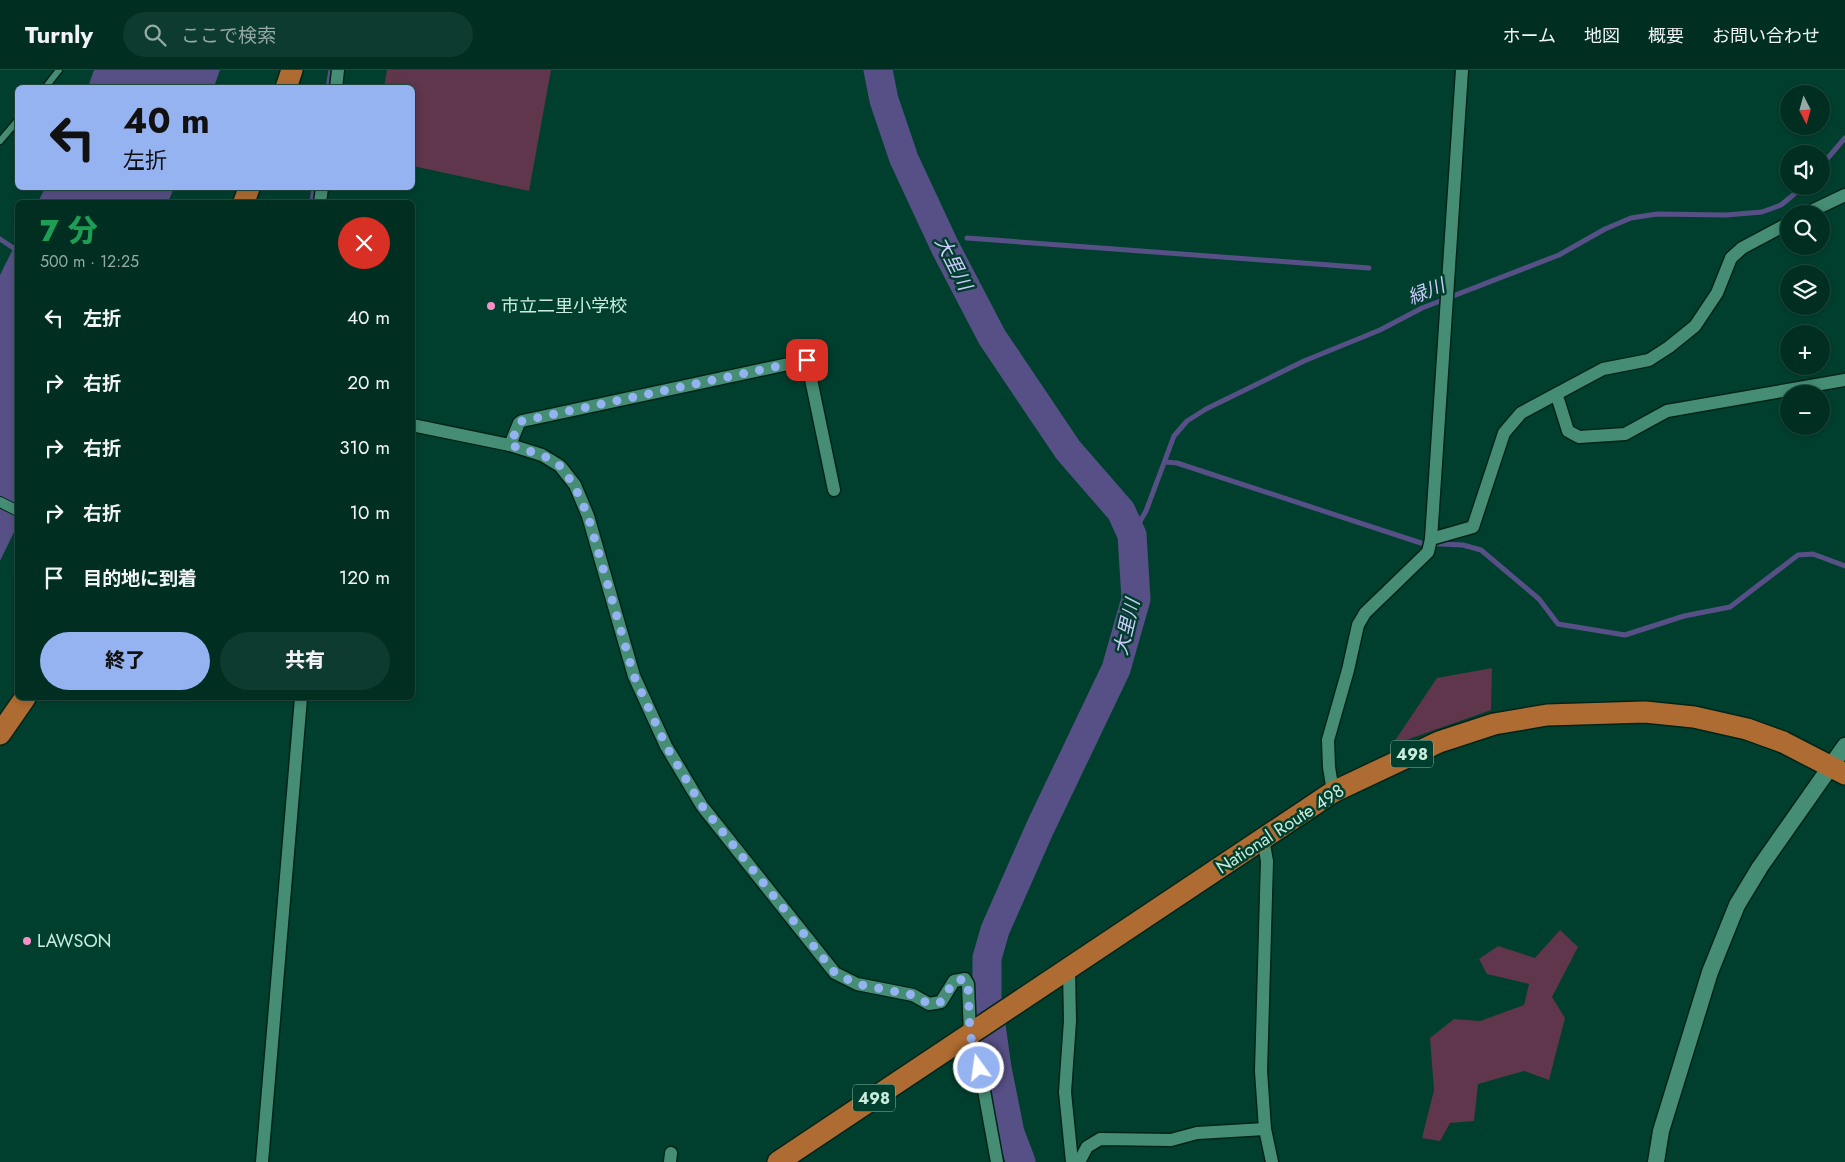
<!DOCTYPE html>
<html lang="ja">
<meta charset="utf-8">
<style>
body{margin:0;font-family:Jost,"Noto Sans JP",sans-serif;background:#0e3b2f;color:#f1f3f6;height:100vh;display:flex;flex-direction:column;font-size:19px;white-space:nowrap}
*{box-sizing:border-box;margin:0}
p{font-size:16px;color:#95a9a5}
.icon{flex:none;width:28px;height:28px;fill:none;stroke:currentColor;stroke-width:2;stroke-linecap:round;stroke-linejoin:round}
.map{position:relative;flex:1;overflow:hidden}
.side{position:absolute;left:15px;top:130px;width:400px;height:500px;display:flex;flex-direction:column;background:#002f22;border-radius:8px;box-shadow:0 2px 8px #0003,0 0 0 1px #224a40}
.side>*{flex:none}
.banner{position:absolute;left:15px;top:15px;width:400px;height:105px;border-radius:8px;box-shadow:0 2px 8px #0003,0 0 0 1px #224a40;background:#95b2f1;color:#111;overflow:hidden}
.needle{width:32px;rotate:174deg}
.buttons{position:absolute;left:1780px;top:15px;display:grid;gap:10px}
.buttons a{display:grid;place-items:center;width:50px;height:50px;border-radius:50%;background:#002f22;box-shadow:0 2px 8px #0003,0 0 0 1px #224a40;font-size:25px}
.pin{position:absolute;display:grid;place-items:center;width:42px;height:42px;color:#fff;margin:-21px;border-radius:10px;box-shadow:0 2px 8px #0006}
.me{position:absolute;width:55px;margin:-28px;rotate:346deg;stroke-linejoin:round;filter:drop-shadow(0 0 4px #0008)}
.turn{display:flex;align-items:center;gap:18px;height:105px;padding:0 25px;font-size:22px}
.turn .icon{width:65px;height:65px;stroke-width:2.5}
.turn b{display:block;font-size:35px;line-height:42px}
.round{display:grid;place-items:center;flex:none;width:52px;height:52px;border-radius:26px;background:#0e3b2f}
.head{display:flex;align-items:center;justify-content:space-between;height:85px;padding:0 25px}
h1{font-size:30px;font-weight:800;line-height:38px;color:#1e9e55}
.primary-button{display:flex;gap:10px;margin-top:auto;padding:10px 25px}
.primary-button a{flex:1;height:58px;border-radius:30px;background:#95b2f1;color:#111;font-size:20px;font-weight:800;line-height:58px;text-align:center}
.primary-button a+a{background:#0e3b2f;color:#f1f3f6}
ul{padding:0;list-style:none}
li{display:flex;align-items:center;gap:15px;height:65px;padding:0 25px}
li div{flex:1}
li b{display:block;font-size:19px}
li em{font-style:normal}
header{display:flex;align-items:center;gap:30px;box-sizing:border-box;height:70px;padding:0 25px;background:#002f22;border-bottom:1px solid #224a40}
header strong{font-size:24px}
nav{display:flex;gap:28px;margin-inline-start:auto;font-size:18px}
.search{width:350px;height:45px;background:#0e3b2f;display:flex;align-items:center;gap:12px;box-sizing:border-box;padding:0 18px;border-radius:28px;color:#95a9a5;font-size:19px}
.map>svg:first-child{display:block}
.green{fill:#5f364b}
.water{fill:#575086}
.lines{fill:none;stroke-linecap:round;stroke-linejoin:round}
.stream{stroke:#575086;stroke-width:5}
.river{stroke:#575086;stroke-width:29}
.service-casing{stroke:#002418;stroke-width:9}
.pedestrian-casing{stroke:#002418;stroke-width:12}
.minor-casing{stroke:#002418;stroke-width:15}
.tertiary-casing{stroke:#002418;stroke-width:19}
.trunk-casing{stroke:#002418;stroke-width:24}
.service{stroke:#458d74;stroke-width:6}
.pedestrian{stroke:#458d74;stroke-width:10}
.minor{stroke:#458d74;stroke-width:12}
.tertiary{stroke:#458d74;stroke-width:16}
.trunk{stroke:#ae6c32;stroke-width:21}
.route{stroke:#95b2f1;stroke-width:9;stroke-dasharray:0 16.2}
.poi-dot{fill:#fa8fc7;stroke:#003f2e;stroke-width:2}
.labels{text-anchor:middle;stroke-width:5;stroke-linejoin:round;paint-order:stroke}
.shield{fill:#003f2e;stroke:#8db8a8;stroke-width:1}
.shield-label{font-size:16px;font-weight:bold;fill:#c9ecdd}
.poi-label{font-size:18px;fill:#c9ecdd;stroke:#003f2e;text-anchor:start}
.street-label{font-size:18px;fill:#c9ecdd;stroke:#003f2e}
.water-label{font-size:19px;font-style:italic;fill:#cecafd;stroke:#003f2e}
</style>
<header>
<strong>Turnly</strong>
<div class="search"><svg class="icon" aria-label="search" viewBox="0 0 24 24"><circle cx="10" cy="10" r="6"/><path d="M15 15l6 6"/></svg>ここで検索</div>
<nav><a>ホーム</a><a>地図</a><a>概要</a><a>お問い合わせ</a></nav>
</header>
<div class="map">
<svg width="1845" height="1092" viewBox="0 0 1845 1092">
<rect width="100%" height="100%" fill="#003f2e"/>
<g class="green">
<polygon points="387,0 551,0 529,121 413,96 412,18 384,17"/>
<polygon points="1492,598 1491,640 1392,675 1437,608"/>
<polygon points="1560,860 1578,877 1552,927 1565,948 1549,1010 1524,1001 1478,1014 1474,1051 1450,1053 1440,1071 1422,1068 1434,1020 1430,968 1454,949 1480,951 1524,935 1529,914 1487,904 1479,889 1498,876 1535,888"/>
</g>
<g class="water">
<polygon points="94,0 220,0 214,17 88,17"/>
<polygon points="45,118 174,118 168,132 38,132"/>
<polygon points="17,171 17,456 0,491 0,205"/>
</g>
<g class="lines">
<g class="stream">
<polyline points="328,18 331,0"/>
<polyline points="1821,96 1845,68"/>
<polyline points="312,132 314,118"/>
<polyline points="967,168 1369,198"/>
<polyline points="0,169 18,181"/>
<polyline points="1165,392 1177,393 1421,473 1463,475 1481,480 1539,529 1558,554 1625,565 1684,546 1730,537 1798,485 1813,484 1845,496"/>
<polyline points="1132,465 1146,441 1174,366 1187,351 1206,339 1304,291 1380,260 1422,238 1559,185 1605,159 1631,148 1657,144 1726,145 1762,142 1781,135 1804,116"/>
</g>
<polyline class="river" points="878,0 884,30 904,89 945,177 992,267 1068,380 1121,441 1132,465 1136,529 1116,599 1040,758 995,860 987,888 987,927 997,998 1010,1063 1021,1092"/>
<defs>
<g id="service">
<polyline points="45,18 59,0"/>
<polyline points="0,71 18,50"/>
</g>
<polyline id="pedestrian" points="0,432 18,441"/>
<g id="minor">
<polyline points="336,18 338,0"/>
<polyline points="320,132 322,118"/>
<polyline points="1805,144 1845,125"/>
<polyline points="1557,326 1568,361 1579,367 1625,364 1667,341 1845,310"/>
<polyline points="412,355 510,375 542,385 560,396 575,415 588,446 634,606 666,676 702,736 835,903 857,914 913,925 929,934 941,932 954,911 965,909 968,914 970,964 983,1015 997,1092"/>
<polyline points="510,375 519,353 522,351 807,290 834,420"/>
<polyline points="1431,469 1473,457 1504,363 1521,343 1603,299 1649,290 1669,277 1695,256 1717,223 1731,188 1742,178 1789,153"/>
<polyline points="1333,722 1329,697 1328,670 1348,600 1358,555 1365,543 1428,482 1431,469 1462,0"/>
<polyline points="1263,769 1267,791 1261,1001 1265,1059 1272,1092"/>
<polyline points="1069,898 1070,951 1065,1022 1072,1092"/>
<polyline points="262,1092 301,628"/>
<polyline points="670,1092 671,1083"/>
<polyline points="1079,1092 1087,1077 1100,1069 1171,1070 1197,1063 1265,1059"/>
</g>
<polyline id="tertiary" points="1656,1092 1661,1061 1710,902 1737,835 1760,797 1845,676"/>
<g id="trunk">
<polyline points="286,18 292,0"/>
<polyline points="244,132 249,118"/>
<polyline points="0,664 25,628"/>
<polyline points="778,1092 1333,722 1439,672 1494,654 1547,645 1645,642 1694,647 1747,659 1783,672 1845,704"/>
</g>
</defs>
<use href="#service" class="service-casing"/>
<use href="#pedestrian" class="pedestrian-casing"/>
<use href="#minor" class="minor-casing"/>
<use href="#tertiary" class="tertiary-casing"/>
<use href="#trunk" class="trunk-casing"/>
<use href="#service" class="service"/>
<use href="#pedestrian" class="pedestrian"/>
<use href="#minor" class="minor"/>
<use href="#tertiary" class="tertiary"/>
<use href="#trunk" class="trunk"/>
</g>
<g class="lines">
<polyline class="route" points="807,290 522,351 519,354 510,375 542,385 551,390 560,396 574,415 588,446 634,606 666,676 702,736 835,903 857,914 913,925 929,934 941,932 954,911 965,909 968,914 970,964 979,998"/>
</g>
<g class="poi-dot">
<circle cx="491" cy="236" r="5"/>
<circle cx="27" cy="871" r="5"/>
</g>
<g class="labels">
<g class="shield">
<rect x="1391" y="670.5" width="42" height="27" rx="4"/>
<rect x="853" y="1014.5" width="42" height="27" rx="4"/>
</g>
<g class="shield-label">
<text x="1412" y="690">498</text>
<text x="874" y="1034">498</text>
</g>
<g class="poi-label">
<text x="501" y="242">市立二里小学校</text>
<text x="37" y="877">LAWSON</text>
</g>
<g class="street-label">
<text transform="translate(1280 759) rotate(-33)" y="6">National Route 498</text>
</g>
<g class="water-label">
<text transform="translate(954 193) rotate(63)" y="7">大里川</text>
<text transform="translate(1426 221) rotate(-22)" y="7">緑川</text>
<text transform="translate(1126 557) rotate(-77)" y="7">大里川</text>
</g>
</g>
</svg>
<div class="buttons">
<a><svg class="needle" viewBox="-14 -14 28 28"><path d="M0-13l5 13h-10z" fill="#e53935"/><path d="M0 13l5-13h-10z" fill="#95a9a5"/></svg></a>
<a><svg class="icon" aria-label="sound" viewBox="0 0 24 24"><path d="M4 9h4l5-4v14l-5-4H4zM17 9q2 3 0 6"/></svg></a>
<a><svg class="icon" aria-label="search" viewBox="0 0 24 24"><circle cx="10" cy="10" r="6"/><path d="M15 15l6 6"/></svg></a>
<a><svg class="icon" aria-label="layers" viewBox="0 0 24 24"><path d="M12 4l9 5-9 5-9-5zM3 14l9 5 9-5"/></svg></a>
<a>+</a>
<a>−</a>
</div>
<div class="pin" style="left:807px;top:290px;background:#d93025"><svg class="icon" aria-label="arrive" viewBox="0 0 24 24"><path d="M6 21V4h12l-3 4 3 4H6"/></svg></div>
<svg class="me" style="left:979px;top:998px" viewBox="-20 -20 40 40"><circle r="17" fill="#95b2f1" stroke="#fff" stroke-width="3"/><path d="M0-11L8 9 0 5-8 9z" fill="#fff"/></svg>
<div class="banner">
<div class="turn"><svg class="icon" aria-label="left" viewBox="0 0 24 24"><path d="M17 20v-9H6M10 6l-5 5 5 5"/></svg><div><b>40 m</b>左折</div></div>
</div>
<section class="side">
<div class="head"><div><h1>7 分</h1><p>500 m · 12:25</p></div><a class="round" style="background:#d93025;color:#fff"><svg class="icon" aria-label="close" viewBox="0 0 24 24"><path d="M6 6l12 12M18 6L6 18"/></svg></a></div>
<ul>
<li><svg class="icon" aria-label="left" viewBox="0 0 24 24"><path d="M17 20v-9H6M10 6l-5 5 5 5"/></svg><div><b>左折</b></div><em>40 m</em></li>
<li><svg class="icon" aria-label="right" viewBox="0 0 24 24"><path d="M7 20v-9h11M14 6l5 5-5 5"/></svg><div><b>右折</b></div><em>20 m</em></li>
<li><svg class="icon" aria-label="right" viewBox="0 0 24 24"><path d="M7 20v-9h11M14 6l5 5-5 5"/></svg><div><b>右折</b></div><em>310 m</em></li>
<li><svg class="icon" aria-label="right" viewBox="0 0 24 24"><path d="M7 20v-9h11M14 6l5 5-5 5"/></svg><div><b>右折</b></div><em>10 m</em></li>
<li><svg class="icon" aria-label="arrive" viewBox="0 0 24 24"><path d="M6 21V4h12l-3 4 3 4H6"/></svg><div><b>目的地に到着</b></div><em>120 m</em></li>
</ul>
<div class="primary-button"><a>終了</a><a>共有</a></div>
</section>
</div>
